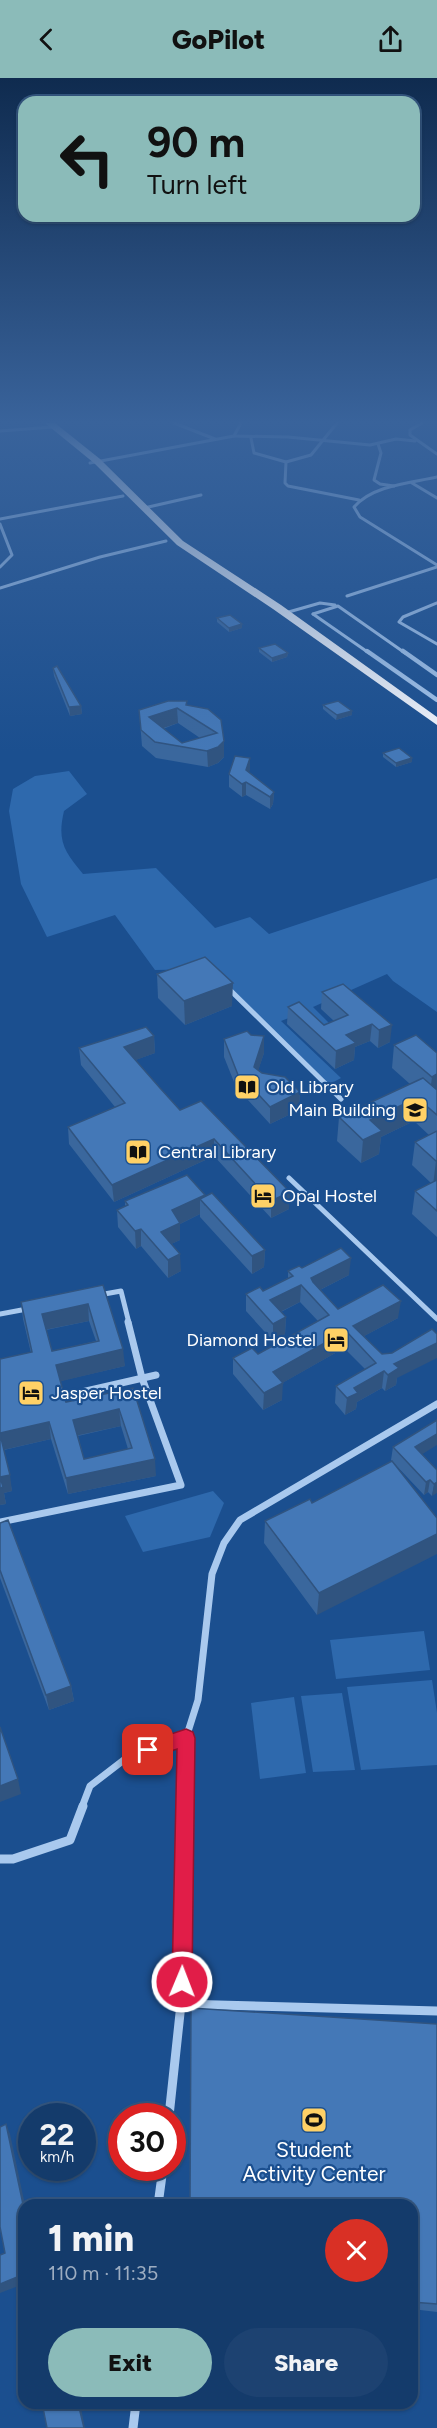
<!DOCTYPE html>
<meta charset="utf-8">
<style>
body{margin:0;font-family:Figtree,sans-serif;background:#1d4271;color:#f1f3f6;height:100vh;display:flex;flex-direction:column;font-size:22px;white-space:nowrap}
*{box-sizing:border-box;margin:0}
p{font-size:20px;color:#9dadc1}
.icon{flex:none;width:33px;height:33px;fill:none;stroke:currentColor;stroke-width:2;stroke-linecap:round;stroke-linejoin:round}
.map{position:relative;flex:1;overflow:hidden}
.sheet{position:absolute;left:18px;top:2121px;width:400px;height:210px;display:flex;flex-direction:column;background:#143b6b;border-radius:18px;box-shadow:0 2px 4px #0004,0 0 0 2px #33557e}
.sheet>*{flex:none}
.banner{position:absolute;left:18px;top:18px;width:402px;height:126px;border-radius:18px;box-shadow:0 2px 4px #0004,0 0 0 2px #33557e;background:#8bbbb9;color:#111;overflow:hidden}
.speed{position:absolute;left:18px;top:2025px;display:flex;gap:12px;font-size:30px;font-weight:700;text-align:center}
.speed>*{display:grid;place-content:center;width:78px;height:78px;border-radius:50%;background:#143b6b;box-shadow:0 2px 4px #0004,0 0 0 2px #33557e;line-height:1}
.speed small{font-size:15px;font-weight:400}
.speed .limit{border:9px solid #d22;background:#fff;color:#111}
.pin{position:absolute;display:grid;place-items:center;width:51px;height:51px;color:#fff;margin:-26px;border-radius:12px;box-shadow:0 3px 9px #0006}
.me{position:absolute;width:66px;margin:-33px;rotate:1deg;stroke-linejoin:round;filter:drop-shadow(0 0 4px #0008)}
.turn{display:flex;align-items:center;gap:21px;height:126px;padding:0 30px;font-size:27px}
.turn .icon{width:78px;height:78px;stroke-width:2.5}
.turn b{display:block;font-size:42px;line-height:51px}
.round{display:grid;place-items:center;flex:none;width:63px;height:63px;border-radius:32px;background:#1d4271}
.overview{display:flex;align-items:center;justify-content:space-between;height:102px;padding:0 30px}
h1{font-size:36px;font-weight:800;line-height:45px}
.button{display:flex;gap:12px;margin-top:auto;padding:12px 30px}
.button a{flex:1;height:69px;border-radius:36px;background:#8bbbb9;color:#111;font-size:24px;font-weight:800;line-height:69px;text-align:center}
.button a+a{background:#1d4271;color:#f1f3f6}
header{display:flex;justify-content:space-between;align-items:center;height:78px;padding:0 30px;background:#8bbbb9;color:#111;font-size:27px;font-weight:800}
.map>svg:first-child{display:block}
.green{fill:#2e69ad}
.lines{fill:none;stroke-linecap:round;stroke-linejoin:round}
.minor-far4{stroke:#a9c9ee;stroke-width:3}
.minor-far3{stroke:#a9c9ee;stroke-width:4.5}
.minor-far2{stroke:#a9c9ee;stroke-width:5}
.minor-far1{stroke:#a9c9ee;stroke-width:7}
.minor{stroke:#a9c9ee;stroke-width:9}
.trunk{fill:#f8faff;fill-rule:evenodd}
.wall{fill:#3a679d;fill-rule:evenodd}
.shaded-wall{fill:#305480}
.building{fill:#4478b7;stroke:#305480;stroke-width:1.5;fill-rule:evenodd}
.route{fill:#e11d48;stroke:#92132f;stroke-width:1.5}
.labels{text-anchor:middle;stroke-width:4.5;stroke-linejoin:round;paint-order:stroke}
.poi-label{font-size:18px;fill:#fff;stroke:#1b4f8f;text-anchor:start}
.near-poi-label{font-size:21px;fill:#fff;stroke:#1b4f8f}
</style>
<header><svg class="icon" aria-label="back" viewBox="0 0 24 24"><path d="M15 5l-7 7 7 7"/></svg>GoPilot<svg class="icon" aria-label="share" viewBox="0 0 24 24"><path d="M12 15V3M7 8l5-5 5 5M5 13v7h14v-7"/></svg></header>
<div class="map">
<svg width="437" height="2350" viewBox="0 0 437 2350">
<rect width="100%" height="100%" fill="#1b4f8f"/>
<g class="green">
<path d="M69,693L87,716L64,733C57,763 64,773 83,796L156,790L215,850L250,839L269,856L437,800V934L393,903L387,896L313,929L338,954L299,936L281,943L341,1000L328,1007L206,891L155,892L115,837L47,859L21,806L9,733L13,711L35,698Z"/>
<polygon points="213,1413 224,1425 210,1459 143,1474 125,1438"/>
<polygon points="424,1553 430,1592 336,1601 330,1562"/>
<polygon points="432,1602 437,1635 437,1687 361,1692 347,1609"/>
<polygon points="342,1615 355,1692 313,1694 301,1618"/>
<polygon points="294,1619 306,1695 260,1701 251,1625"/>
</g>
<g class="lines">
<g class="minor-far4">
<polyline points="174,345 215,361"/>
<polyline points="422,345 410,352 410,357 437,376"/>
<polyline points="0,353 53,349"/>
<polyline points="234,358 288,359 370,367 396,361 415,363"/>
<polyline points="251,360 254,375 286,384 285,405 288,408 359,422"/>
<polyline points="378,366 381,375 374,402 380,406 394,408"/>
<polyline points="286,384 311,377 337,345"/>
<polyline points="90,385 234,358 241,345"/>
<path d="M437,399C411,405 373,407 354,429L360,439L437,487"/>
<polyline points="412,405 437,420"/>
<polyline points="144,430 201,417"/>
<polyline points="0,441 123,418"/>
<polyline points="0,446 12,477 0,489"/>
<polyline points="0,510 100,479 166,463"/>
<polyline points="347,518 437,489"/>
<polyline points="437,525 403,539 399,544 437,566"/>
<polyline points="285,535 320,525 335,527"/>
<polyline points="313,536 369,575"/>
<polyline points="313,536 338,528 405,575"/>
</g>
<g class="minor-far3">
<polyline points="367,573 437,622"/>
<polyline points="403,573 437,597"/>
</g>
<g class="minor-far2">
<polyline points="228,910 341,1021"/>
<polyline points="289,1100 437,1241"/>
<polyline points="99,1217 121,1213 129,1245"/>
<polyline points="0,1236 27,1231"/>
</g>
<g class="minor-far1">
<polyline points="73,1316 156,1297"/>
<polyline points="0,1444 181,1407 142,1300 128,1244"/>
<polyline points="82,1729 90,1708 129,1678 186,1660"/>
<polyline points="185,1729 186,1660 198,1622 212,1496 224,1465 240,1442 437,1326"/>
</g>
<g class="minor">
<polyline points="0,1781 13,1781 70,1762 83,1728"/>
<polyline points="181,1926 437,1933"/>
<polyline points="169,2038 181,1926 185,1728"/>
<polyline points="158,2127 163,2090"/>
<polyline points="133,2350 136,2325"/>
</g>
<polygon class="trunk" points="45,345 55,345 100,381 183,463 281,527 437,639 437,647 273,531 177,467 94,385"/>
</g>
<g class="wall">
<polygon points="217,540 242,546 242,550 229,554 217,544"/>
<polygon points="259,570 288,575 287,579 272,584 259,574"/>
<polygon points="53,590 81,628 82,636 70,638 54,598"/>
<path d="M187,627L224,663V679L218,685L208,689L156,680L142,668L139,632ZM178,645L200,660L182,665L163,651Z"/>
<polygon points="323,627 352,633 352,637 336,642 323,631"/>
<polygon points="383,675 412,680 412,684 396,689 383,679"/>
<polygon points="250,680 249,694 274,714 273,726 270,731 246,717 242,719 229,709 229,696"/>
<polygon points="157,896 232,928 185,947 158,920"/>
<polygon points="343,906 390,964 378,970 370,963 355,969 354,982 335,991 287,946 288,929 324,947 334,943 321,931 322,914"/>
<polygon points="154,958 155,975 135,982 180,1032 201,1023 289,1131 271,1140 214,1078 114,1124 69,1066 68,1049 115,1029 81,987 79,970"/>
<polygon points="224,961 264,975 258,992 262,995 300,1014 299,1032 270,1046 247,1021 240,1019 224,979"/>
<polygon points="394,967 437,975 437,1159 412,1136 415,1113 431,1105 412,1087 415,1064 429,1057 414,1043 381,1059 379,1076 361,1085 337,1063 339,1039 410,1006 392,990"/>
<polygon points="205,1119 265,1172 264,1189 252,1196 200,1139 200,1136 180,1146 180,1162 171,1166 181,1193 168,1200 141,1168 136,1171 118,1149 117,1132 125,1128 125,1123"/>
<polygon points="302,1190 349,1197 320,1212 338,1231 398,1240 364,1258 397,1300 396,1307 385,1313 382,1310 357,1324 356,1331 345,1337 335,1325 336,1308 365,1291 344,1270 282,1305 282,1322 263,1332 233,1296 233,1280 258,1276 318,1243 300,1224 281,1234 286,1239 285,1256 273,1263 246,1233 246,1216 263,1213 288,1200 288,1193"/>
<path d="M103,1207L125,1288L60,1303L66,1324L133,1310L156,1398L68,1416L51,1361L4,1372L12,1413L4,1415L6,1426L0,1427V1281L31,1275L23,1241L21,1224ZM89,1243L96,1263L52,1273L46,1252ZM121,1348L128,1371L84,1381L78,1358Z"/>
<polygon points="393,1369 422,1376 437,1392 432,1418 428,1414 424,1417 391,1382"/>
<polygon points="392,1383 317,1537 264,1465 265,1443 312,1425"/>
<polygon points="0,1445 71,1608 74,1623 49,1632 0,1500"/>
<polygon points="437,1946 437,2234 412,2231 412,2127"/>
</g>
<g class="shaded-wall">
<polygon points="242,546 242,550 229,554 229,550"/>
<polygon points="288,575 287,579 272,584 272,580"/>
<polygon points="81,628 82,636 70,638 69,629"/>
<polygon points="177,630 178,645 149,655 149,639"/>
<polygon points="352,633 352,637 336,642 337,637"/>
<polygon points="224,663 224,679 218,685 208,689 207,673"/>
<polygon points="250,680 250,692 246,705 246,692"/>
<polygon points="412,680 412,684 396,689 396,685"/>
<polygon points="246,704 246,717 242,719 242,706"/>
<polygon points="274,714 273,726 270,731 270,719"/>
<polygon points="233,905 232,928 185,947 184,923"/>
<polygon points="372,946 370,963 355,969 354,982 335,991 336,973 346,957"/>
<polygon points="392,947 390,964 378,970 379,952"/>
<polygon points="154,958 155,975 125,986 124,969"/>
<polygon points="264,958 264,975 254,1006 254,989"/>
<polygon points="437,996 437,1018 429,1022 432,999"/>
<polygon points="300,1014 299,1032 270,1046 270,1029"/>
<polygon points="417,1020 414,1043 381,1059 379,1076 361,1085 363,1062 370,1042"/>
<polygon points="214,1061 214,1078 114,1124 112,1107"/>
<polygon points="436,1083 437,1083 437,1104 433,1107"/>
<polygon points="290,1114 289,1131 271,1140 271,1123"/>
<polygon points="205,1117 205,1128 200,1121 200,1136 180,1146 180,1162 161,1171 161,1154 172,1132"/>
<polygon points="141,1151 141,1168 136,1171 135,1153"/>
<polygon points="265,1172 264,1189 252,1196 252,1178"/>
<polygon points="180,1176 181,1193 168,1200 168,1182"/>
<polygon points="351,1180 349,1197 310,1217 311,1200"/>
<polygon points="301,1207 300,1224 270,1239 270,1222"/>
<polygon points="401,1223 398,1240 355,1263 353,1248"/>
<polygon points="88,1226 89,1243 44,1252 42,1236"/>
<polygon points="286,1239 285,1256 273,1263 273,1246"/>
<polygon points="346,1253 344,1270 272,1311 273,1294"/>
<polygon points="437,1265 437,1280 397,1300 396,1307 385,1313 388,1297 394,1286"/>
<polygon points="123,1271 125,1288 58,1304 56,1287"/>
<polygon points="384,1293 382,1310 357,1324 356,1331 345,1337 347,1320 354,1310"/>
<polygon points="283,1305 282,1322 263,1332 264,1315"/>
<polygon points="119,1331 121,1348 75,1358 73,1342"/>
<polygon points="49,1344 51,1361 3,1372 0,1355"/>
<polygon points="437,1356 437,1367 413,1382 415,1369"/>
<polygon points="155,1381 156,1398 68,1416 66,1400"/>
<polygon points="10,1397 12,1413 4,1415 6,1426 0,1427 0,1399"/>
<polygon points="430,1402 428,1414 424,1417 426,1404"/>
<polygon points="437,1404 437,1415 432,1418 434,1406"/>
<polygon points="437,1456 437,1476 317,1537 319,1515"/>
<polygon points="71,1608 74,1623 49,1632 46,1617"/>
<polygon points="18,1701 21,1716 0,1724 0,1708"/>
<polygon points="6,2046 10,2056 25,2127 24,2127 24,2131"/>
<polygon points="17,2199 21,2207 0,2215 0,2206"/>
<polygon points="78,2325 80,2325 85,2350 84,2350"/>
</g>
<g class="building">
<polygon points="230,537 242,546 229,550 217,540"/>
<polygon points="275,566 288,575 272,580 259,570"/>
<polygon points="57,588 81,628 69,629 53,590"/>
<path d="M168,623H187L186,627L208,631L221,642L224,663L218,669L207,673L155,664L141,652L139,632ZM177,630L217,655L182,665L149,639Z"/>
<polygon points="338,623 352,633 337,637 323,627"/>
<polygon points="399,670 412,680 396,685 383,675"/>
<polygon points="235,678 250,680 246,692 274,714 270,719 246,704 242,706 229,696"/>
<polygon points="205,879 233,905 184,923 157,896"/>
<polygon points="343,906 392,947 379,952 372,946 346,957 356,965 336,973 288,929 299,924 324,947 348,937 322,914"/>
<polygon points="146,949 154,958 124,969 160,1010 180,1032 201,1023 290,1114 271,1123 214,1061 112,1107 68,1049 125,1025 79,970"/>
<polygon points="247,953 251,957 264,958 254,989 262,995 285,999 300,1014 270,1029 247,1004 240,1002 224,961"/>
<polygon points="416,957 437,975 437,996 432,999 394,967"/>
<polygon points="423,1000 437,1012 437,1037 417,1020 370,1042 382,1053 363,1062 339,1039"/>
<polygon points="437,1053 437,1083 436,1083 415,1064"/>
<polygon points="187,1097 205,1117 172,1132 180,1145 161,1154 180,1176 168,1182 141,1151 135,1153 117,1132 128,1127 125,1123"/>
<polygon points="437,1102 437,1133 415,1113"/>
<polygon points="212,1115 265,1172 252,1178 200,1121"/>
<polygon points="341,1170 351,1180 311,1200 313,1204 338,1231 383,1207 401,1223 353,1248 382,1276 392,1275 432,1251 437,1256 437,1265 394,1286 399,1290 388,1297 384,1293 354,1310 358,1315 347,1320 336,1308 376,1285 346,1253 273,1294 283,1305 264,1315 233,1280 252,1270 258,1276 329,1237 301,1207 270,1222 286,1239 273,1246 246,1216 260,1209 263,1213 293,1198 288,1193 299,1188 302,1190"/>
<path d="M103,1207L123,1271L56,1287L66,1324L133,1310L155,1381L66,1400L49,1344L0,1355V1281L32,1274L21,1224ZM88,1226L99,1263L52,1273L42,1236ZM119,1331L132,1370L84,1381L73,1342Z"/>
<polygon points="437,1342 437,1356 415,1369 437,1392 437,1404 434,1406 430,1402 426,1404 393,1369"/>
<polygon points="0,1356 10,1397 0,1399 3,1409 0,1410"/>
<polygon points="392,1383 437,1440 437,1456 319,1515 265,1443 310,1421 312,1425"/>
<polygon points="8,1442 71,1608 46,1617 0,1492 0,1445"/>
<polygon points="0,1649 18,1701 0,1708"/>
<polygon points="191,1930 437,1946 437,2226 412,2224 412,2127 190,2127"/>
<polygon points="6,2046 24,2131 24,2234 17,2199 0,2206 0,2177 5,2175 0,2149 0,2049"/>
<polygon points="42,2325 78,2325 84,2350 47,2350"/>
</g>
<linearGradient id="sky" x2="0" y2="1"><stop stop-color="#0f2b4f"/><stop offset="0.51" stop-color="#39639b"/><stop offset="1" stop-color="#39639b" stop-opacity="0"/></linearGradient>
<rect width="437" height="674" fill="url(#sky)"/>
<polygon class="route" points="186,1651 193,1654 195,1660 192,1904 189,1911 182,1914 175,1911 172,1904 177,1671 148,1681 141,1678 139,1672 141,1666"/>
<defs>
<symbol id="library-square" viewBox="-11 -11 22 22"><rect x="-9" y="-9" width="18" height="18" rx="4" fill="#ffd166" stroke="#1b4f8f"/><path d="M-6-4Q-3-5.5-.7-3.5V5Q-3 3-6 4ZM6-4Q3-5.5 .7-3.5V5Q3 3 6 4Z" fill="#111"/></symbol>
<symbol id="university-square" viewBox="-11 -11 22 22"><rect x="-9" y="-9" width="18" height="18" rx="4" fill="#ffd166" stroke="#1b4f8f"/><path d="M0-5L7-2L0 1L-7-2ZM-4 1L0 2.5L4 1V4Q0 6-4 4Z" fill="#111"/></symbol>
<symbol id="hotel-square" viewBox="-11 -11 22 22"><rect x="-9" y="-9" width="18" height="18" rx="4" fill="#ffd166" stroke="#1b4f8f"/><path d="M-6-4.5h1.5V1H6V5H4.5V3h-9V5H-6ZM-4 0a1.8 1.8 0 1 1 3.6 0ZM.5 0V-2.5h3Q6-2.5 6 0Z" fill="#111"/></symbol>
<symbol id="stadium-square" viewBox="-11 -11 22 22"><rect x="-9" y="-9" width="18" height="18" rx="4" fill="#ffd166" stroke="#1b4f8f"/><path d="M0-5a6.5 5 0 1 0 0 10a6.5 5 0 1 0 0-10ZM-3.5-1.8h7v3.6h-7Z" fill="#111"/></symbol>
</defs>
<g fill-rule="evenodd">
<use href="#library-square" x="232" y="994" width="30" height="30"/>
<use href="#university-square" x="400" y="1017" width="30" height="30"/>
<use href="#library-square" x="123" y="1059" width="30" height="30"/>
<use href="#hotel-square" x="248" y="1103" width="30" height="30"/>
<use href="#hotel-square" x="321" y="1247" width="30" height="30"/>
<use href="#hotel-square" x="16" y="1300" width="30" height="30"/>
<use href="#stadium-square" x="299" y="2027" width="30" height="30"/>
</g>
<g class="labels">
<g class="poi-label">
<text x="266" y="1015">Old Library</text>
<text x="396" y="1038" text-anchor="end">Main Building</text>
<text x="158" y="1080">Central Library</text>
<text x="282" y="1124">Opal Hostel</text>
<text x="316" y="1268" text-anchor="end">Diamond Hostel</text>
<text x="51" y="1321">Jasper Hostel</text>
</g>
<g class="near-poi-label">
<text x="314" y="2079">Student<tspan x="314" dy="24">Activity Center</tspan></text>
</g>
</g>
</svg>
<div class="speed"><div>22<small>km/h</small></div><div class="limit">30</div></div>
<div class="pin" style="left:148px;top:1672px;background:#d93025"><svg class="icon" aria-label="arrive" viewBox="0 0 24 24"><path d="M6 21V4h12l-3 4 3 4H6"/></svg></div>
<svg class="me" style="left:182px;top:1904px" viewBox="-20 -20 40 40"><circle r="17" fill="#e11d48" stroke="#fff" stroke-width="3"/><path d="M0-11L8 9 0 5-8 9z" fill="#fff"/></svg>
<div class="banner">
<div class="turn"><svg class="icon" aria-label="left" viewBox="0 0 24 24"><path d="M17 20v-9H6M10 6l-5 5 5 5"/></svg><div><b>90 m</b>Turn left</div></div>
</div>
<section class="sheet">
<div class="overview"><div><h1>1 min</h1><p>110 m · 11:35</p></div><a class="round" style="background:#d93025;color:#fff"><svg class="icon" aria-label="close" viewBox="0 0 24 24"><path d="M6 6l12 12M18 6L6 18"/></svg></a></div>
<div class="button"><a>Exit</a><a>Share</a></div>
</section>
</div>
